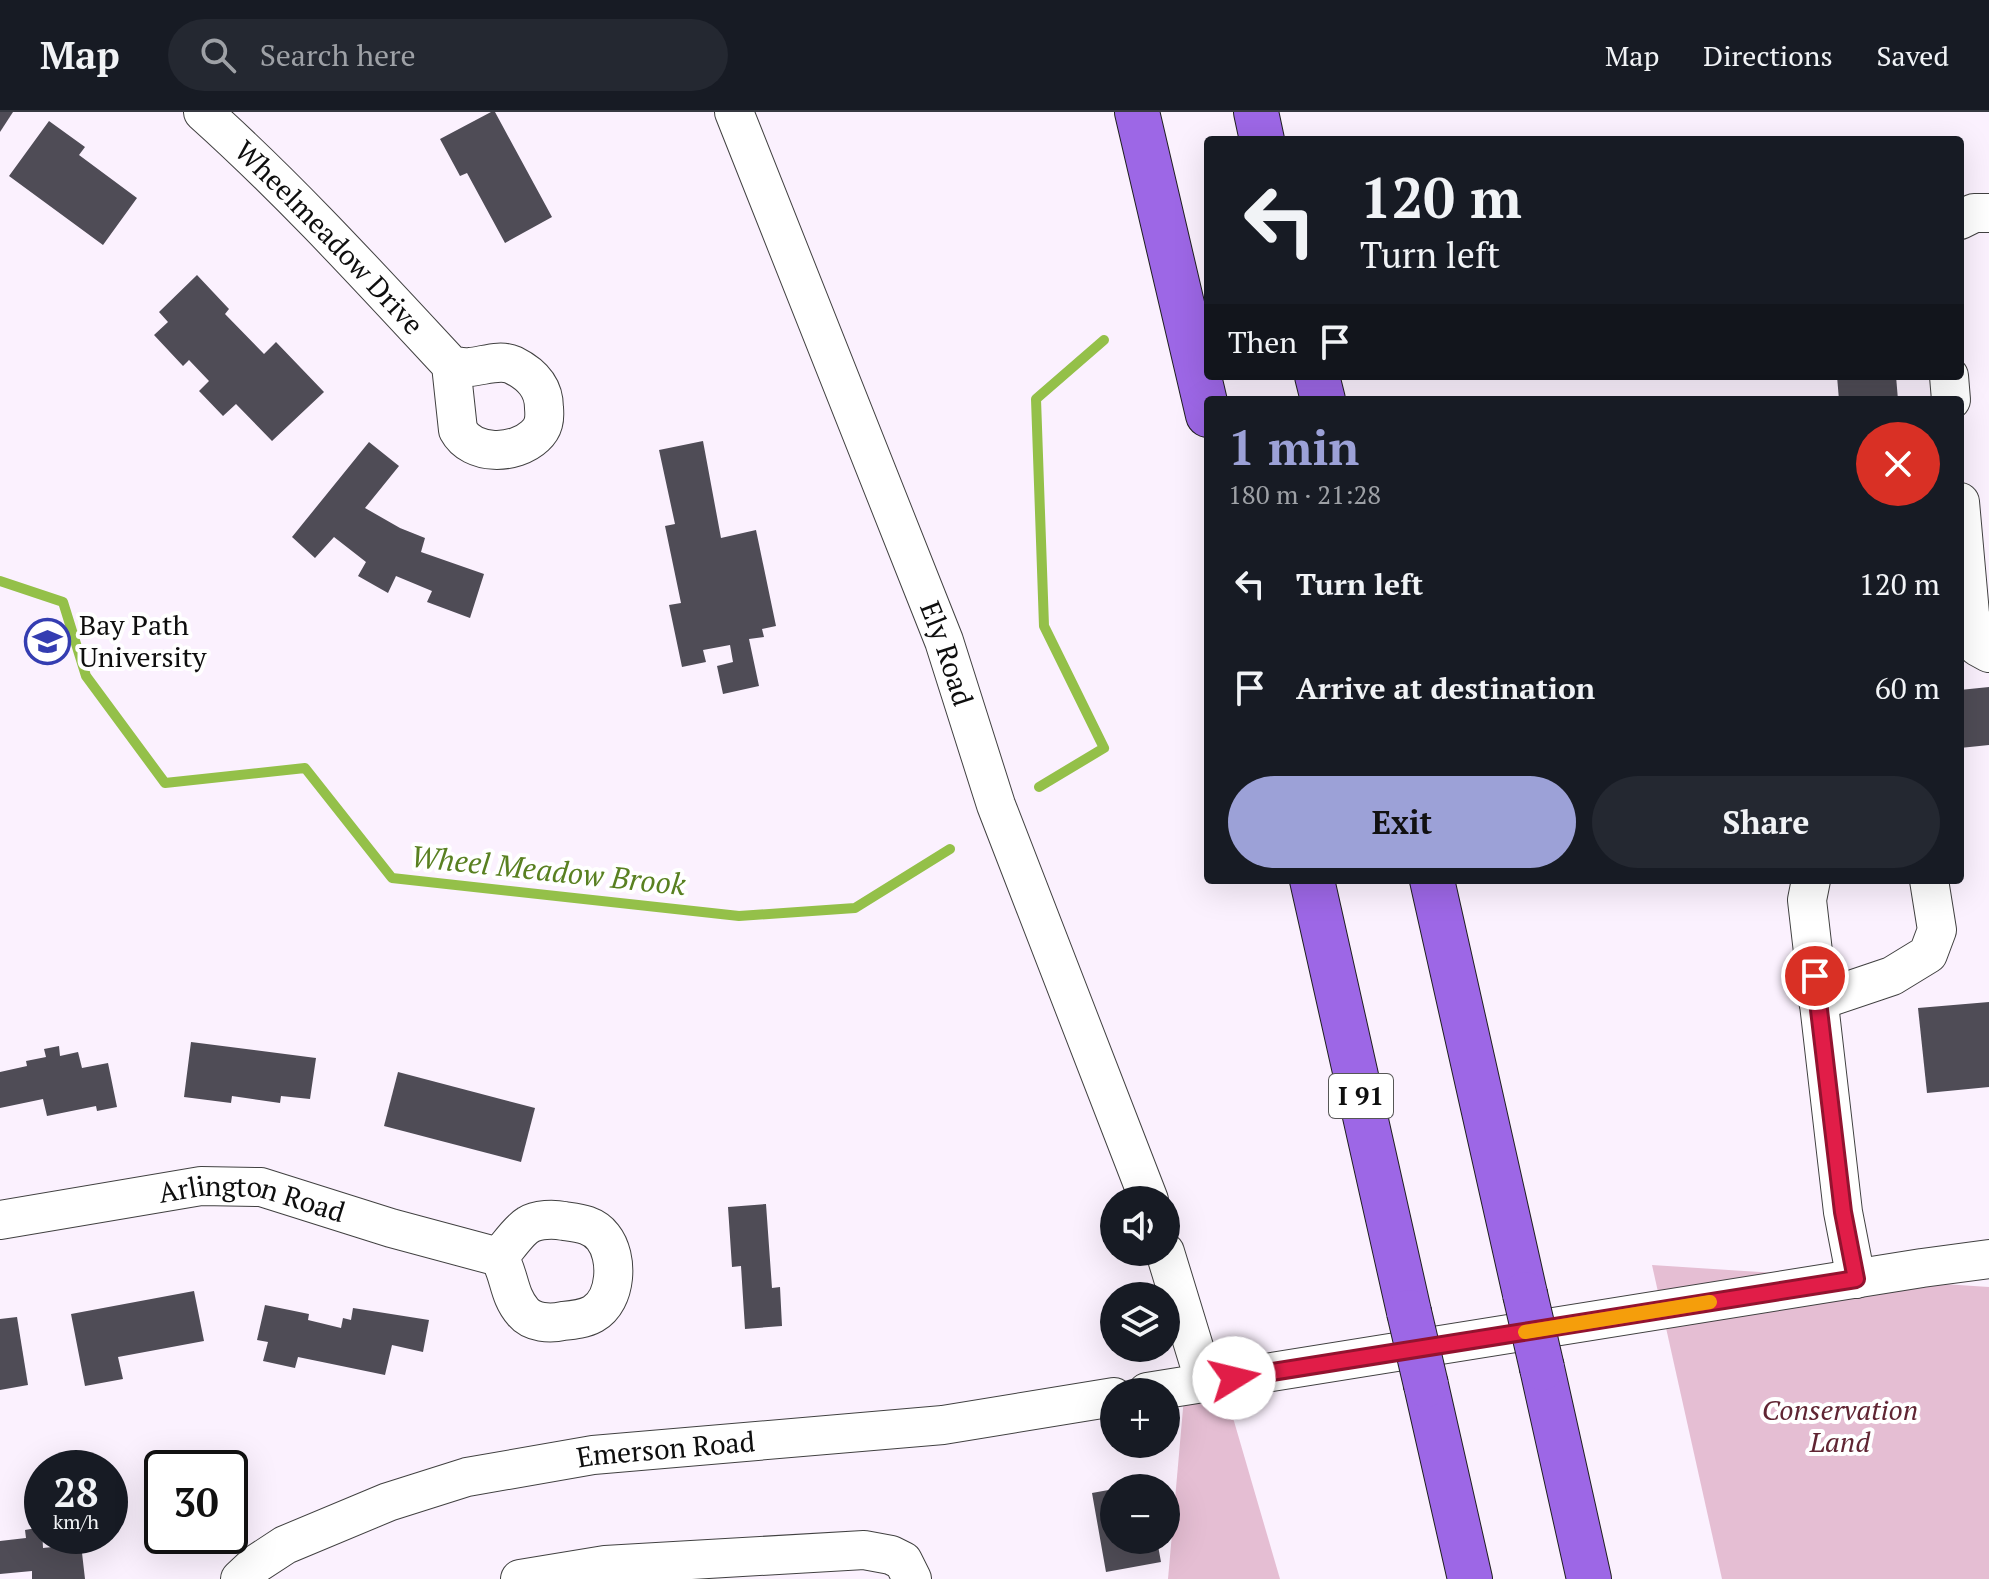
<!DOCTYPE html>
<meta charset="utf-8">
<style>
body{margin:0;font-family:"PT Serif",serif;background:#242831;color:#f1f3f6;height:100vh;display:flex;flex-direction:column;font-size:30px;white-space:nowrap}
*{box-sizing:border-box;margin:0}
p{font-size:26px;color:#9ea1a6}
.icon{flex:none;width:44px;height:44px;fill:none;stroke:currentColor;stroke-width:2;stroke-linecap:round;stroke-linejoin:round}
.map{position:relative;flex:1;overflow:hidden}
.drawer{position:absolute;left:1204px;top:284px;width:760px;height:488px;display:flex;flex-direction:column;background:#171b24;border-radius:8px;box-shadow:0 8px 32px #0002}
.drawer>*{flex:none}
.hud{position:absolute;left:1204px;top:24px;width:760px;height:244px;border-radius:8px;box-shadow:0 8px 32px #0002;background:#171b24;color:#f1f3f6;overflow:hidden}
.buttons{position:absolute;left:1100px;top:1074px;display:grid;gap:16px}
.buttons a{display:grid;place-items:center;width:80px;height:80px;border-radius:50%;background:#171b24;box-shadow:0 8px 32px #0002;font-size:40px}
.speed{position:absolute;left:24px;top:1338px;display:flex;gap:16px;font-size:40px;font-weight:700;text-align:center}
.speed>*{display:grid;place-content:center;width:104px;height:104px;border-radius:50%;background:#171b24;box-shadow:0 8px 32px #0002;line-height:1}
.speed small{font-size:20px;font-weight:400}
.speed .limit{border:4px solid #111;border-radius:12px;background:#fff;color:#111}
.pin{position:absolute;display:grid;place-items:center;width:68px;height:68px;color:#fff;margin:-34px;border:4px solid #fff;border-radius:50%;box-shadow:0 2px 8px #0007}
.me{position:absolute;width:88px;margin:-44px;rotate:81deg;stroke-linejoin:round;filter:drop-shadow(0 0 6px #0008)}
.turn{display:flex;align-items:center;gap:28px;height:168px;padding:0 24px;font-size:36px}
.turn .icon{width:104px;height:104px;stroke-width:2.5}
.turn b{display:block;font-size:56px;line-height:68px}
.then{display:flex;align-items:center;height:76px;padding:0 24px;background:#0003;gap:16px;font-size:30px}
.round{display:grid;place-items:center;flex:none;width:84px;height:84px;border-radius:42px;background:#242831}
.headline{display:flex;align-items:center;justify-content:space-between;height:136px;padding:0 24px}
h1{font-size:48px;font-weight:700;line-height:60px;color:#9ca1d7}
.button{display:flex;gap:16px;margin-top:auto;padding:16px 24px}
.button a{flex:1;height:92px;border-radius:48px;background:#9ca1d7;color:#111;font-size:32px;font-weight:700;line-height:92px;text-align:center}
.button a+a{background:#242831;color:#f1f3f6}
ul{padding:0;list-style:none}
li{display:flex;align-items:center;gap:24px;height:104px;padding:0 24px}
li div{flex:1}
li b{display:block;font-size:30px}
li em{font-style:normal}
header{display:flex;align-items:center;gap:48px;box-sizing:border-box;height:112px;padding:0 40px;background:#171b24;border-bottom:2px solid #363941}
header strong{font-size:38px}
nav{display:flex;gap:44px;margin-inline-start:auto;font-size:28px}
.search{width:560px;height:72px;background:#242831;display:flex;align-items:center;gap:20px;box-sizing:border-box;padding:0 28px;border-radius:44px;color:#9ea1a6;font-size:30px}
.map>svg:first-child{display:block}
.green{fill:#e5bed3}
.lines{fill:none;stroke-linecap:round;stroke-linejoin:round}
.stream{stroke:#94c049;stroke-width:10}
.building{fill:#4f4c56}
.minor-casing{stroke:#414141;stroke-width:40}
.highway-casing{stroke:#1f1f1f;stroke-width:46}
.minor{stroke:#fff;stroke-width:38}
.highway{stroke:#9d67e6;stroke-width:44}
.highway-bridge-casing{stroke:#1f1f1f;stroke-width:46;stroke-linecap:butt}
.highway-bridge{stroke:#9d67e6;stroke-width:44}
.route-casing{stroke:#92132f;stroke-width:20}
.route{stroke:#e11d48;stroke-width:14}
.slow{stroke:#f59e0b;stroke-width:14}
.labels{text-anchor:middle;stroke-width:8;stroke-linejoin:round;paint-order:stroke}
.shield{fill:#fff;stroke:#565656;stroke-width:2}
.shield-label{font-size:26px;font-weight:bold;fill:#0e0e0e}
.street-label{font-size:28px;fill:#0e0e0e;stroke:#fff}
.poi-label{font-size:28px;fill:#0e0e0e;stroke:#fff;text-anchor:start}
.park-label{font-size:28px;font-style:italic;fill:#602533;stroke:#fff}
.water-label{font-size:30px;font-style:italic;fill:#598021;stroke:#fff}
</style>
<header>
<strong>Map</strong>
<div class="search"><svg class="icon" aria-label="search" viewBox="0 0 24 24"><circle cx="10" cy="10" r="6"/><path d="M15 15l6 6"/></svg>Search here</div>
<nav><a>Map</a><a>Directions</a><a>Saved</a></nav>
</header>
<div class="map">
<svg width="1989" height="1467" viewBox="0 0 1989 1467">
<rect width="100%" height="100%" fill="#fbf1fe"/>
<g class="green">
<polygon points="1652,1153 1989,1175 1989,1467 1722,1467"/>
<polygon points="1194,1172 1280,1467 1168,1467"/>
</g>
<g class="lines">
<g class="stream">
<polyline points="0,469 63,490 86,564 165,671 305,656 392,766 739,804 855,796 950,737"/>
<polyline points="1039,675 1104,636 1044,514 1036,287 1104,228"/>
</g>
</g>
<g class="building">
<polygon points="0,0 13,0 0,20"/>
<polygon points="491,0 495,0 552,105 505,131 467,61 460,64 440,27"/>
<polygon points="49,9 85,35 79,43 137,86 103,133 9,64"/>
<polygon points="197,163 229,197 225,202 264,242 276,230 324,280 272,329 236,292 223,304 199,279 209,269 189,248 183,254 154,223 168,210 159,200"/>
<polygon points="1837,264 1896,264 1898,288 1839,288"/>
<polygon points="703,329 721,426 756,418 776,514 762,517 764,525 749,527 759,574 723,582 717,554 733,550 730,533 703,538 706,550 682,555 669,493 681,491 665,414 675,412 659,338"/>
<polygon points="369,330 399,354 365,396 400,416 425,426 421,440 484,462 470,506 427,490 432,479 396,464 388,481 358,464 366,450 334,425 315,446 292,425"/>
<polygon points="1989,575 1989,633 1960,636 1960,578"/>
<polygon points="1989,890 1989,975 1927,981 1918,896"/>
<polygon points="191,930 316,946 310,987 281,984 280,991 232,984 231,991 184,985"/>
<polygon points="59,934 60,944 78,940 82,956 108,951 117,995 97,999 96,994 47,1004 43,987 0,996 0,960 27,954 26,949 46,945 44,937"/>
<polygon points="398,960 535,996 521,1050 384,1014"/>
<polygon points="766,1092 772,1176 780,1175 782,1214 745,1217 741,1154 732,1155 728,1095"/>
<polygon points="194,1179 204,1229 118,1245 123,1267 85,1274 71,1202"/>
<polygon points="265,1193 309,1202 308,1208 341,1216 343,1206 351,1208 353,1196 429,1208 423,1240 392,1233 385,1263 298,1245 295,1256 263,1249 268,1230 257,1228"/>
<polygon points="17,1205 28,1273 0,1278 0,1207"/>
<polygon points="1114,1377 1114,1428 1157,1428 1161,1450 1106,1460 1092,1381"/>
<polygon points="42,1415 43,1436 81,1432 85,1467 32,1467 32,1459 0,1462 0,1429 26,1426 25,1418"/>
</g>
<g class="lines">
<defs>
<g id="minor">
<path id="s1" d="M203,0C291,79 371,167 451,253C457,254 463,256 470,255C483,254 500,247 513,253C531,262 544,275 544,296C545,307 544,316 535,324C515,343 472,344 458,318L451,253"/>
<path id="s2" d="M734,0L944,529L996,693L1149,1088"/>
<polyline points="1960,108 1974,101 1989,101"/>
<polyline points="1949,264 1951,288"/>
<polyline points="1960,390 1970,502 1978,535 1989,541"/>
<polyline points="1811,768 1807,788 1843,1100 1856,1167"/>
<polyline points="1818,889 1892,864 1928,842 1937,818 1929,768"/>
<path id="s3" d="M0,1108L201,1074L261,1075L391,1116L499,1145C510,1163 508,1183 523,1200C532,1211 550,1212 563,1209C573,1208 584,1207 593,1202C617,1188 619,1145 603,1125C593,1112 578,1111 564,1109C554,1107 537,1107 528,1113C518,1119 507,1136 499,1145"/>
<polyline points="1165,1140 1205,1271"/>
<polyline points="1147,1280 1922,1156 1989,1147"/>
<path id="s4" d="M240,1467L256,1452L285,1433L388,1390L467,1365L593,1343L943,1313L1114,1285"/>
<polyline points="520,1467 605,1453 864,1438 891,1443 903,1449 912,1467"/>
</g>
<g id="highway">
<polyline points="1137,0 1208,303"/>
<polyline points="1256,0 1262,28"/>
<polyline points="1317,264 1323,288"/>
<polyline points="1312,768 1409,1200"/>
<polyline points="1432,768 1525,1182"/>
<polyline points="1542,1256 1589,1467"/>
<polyline points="1426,1273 1470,1467"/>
</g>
</defs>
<use href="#minor" class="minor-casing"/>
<use href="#highway" class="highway-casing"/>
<use href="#minor" class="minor"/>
<use href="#highway" class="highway"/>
<defs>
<g id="highway-bridge">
<polyline points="1525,1182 1542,1256"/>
<polyline points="1409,1200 1426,1273"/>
</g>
</defs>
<use href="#highway-bridge" class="highway-bridge-casing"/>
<use href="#highway-bridge" class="highway-bridge"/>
</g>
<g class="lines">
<defs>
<polyline id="route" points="1234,1266 1856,1167 1843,1100 1815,864"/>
</defs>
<use href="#route" class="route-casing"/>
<use href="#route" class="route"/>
<polyline class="slow" points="1525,1220 1710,1190"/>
</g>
<defs>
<symbol id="university-ring" viewBox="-11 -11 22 22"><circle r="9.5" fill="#fff" stroke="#343db1" stroke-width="1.5"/><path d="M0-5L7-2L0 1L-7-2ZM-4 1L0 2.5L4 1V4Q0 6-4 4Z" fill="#343db1"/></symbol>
</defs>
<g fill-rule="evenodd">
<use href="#university-ring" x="22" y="504" width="51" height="51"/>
</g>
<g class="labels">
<rect class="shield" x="1329" y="962" width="64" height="44" rx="6"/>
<g class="shield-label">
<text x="1361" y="993">I 91</text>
</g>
<g class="street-label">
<text dy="10" stroke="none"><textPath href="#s1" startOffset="178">Wheelmeadow Drive</textPath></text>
<text dy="10" stroke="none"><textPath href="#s2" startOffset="582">Ely Road</textPath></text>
<text dy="10" stroke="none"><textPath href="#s3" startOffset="256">Arlington Road</textPath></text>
<text dy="10" stroke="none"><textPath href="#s4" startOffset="452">Emerson Road</textPath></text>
</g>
<g class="poi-label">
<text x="79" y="523">Bay Path<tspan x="79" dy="32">University</tspan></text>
</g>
<g class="park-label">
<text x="1840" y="1308">Conservation<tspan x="1840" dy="32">Land</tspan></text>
</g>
<g class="water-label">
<text transform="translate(548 759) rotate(6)" y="10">Wheel Meadow Brook</text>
</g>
</g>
</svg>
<div class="buttons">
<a><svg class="icon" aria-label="sound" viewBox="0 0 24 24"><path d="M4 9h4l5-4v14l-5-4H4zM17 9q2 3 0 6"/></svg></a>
<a><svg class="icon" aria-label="layers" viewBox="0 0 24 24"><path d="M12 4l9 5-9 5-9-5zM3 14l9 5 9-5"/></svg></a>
<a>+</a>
<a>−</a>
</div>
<div class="speed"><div>28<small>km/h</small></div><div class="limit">30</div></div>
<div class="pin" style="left:1815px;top:864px;background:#d93025"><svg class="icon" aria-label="arrive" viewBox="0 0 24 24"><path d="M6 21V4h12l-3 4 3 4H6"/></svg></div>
<svg class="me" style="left:1234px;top:1266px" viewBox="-20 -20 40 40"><circle r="19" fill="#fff"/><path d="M0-13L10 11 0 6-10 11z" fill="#e11d48"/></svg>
<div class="hud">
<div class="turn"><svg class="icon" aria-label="left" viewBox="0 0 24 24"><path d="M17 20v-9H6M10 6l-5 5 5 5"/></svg><div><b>120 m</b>Turn left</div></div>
<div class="then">Then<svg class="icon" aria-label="arrive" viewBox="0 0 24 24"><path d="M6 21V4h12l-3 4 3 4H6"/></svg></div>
</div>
<section class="drawer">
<div class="headline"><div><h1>1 min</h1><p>180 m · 21:28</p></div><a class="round" style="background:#d93025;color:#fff"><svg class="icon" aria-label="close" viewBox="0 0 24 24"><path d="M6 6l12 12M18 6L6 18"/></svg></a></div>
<ul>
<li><svg class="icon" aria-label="left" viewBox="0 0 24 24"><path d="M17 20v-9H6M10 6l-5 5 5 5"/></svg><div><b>Turn left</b></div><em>120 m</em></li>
<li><svg class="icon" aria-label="arrive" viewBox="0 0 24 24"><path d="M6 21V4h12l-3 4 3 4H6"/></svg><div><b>Arrive at destination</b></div><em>60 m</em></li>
</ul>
<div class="button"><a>Exit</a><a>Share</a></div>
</section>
</div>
